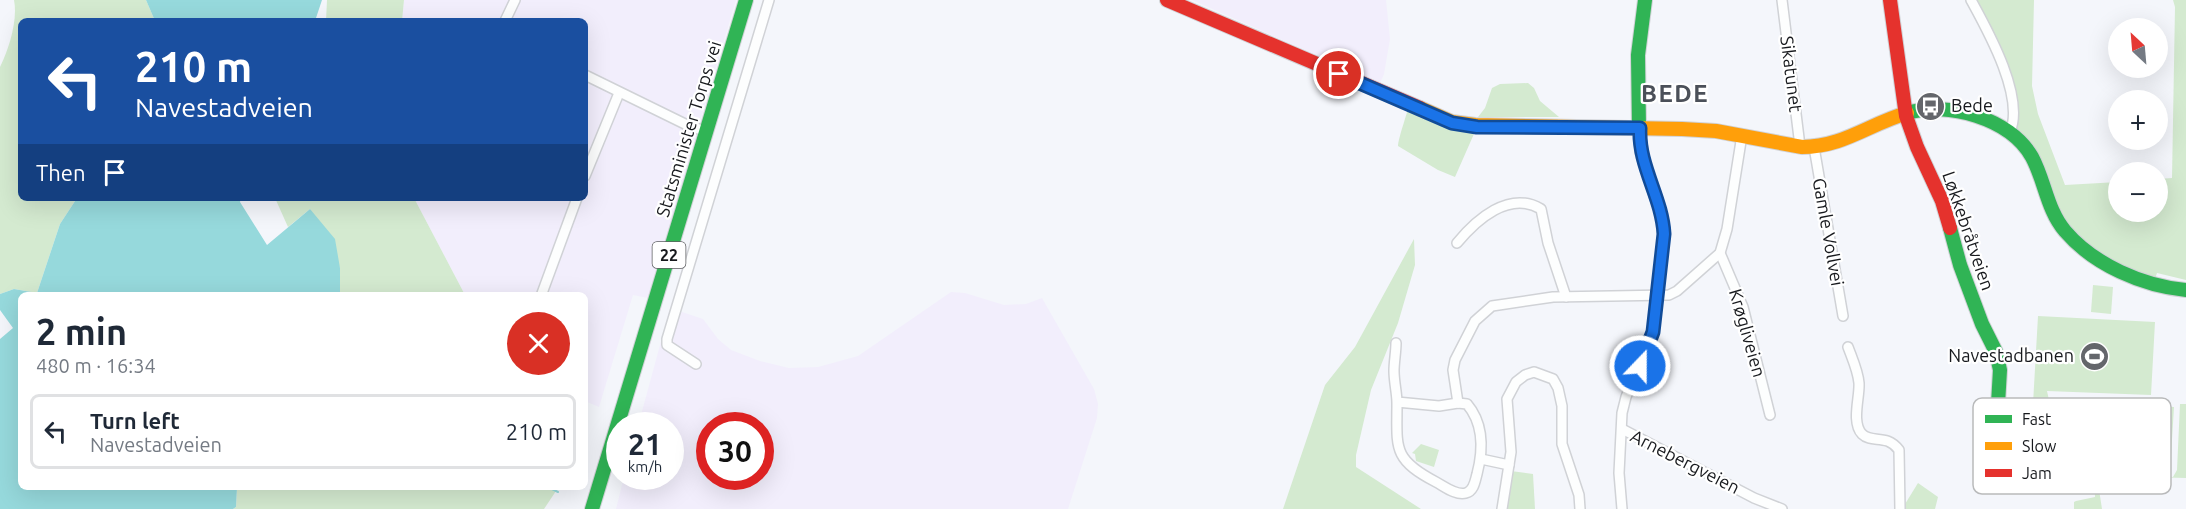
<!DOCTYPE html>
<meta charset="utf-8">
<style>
body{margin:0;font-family:Ubuntu,sans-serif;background:#f6f6f7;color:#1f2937;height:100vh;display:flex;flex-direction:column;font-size:22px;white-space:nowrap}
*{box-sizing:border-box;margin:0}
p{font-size:20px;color:#747a83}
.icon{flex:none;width:33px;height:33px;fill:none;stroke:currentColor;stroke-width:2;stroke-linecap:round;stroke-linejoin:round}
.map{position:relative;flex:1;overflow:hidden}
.panel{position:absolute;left:18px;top:292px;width:570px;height:198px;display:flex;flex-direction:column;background:#fff;border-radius:9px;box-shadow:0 6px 24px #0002}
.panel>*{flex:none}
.top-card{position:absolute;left:18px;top:18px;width:570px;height:183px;border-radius:9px;box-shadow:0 6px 24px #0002;background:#1a4fa0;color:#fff;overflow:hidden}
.needle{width:39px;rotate:334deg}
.buttons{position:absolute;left:2108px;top:18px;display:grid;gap:12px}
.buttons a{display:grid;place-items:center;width:60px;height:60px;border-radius:50%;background:#fff;box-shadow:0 6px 24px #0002;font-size:30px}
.speed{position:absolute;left:606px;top:412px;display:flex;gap:12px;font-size:30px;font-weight:700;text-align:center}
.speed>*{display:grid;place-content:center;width:78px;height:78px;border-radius:50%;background:#fff;box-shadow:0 6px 24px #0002;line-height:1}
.speed small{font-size:15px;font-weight:400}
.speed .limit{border:9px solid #d22;background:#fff;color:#111}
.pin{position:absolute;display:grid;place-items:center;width:51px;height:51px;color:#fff;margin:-26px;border:3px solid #fff;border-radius:50%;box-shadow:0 2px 6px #0007}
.me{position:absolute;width:66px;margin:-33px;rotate:22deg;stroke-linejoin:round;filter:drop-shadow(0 0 4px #0008)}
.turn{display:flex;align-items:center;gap:21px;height:126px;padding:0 18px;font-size:27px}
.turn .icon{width:78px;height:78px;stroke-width:2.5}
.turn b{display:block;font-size:42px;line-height:51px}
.then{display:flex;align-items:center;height:57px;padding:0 18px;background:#0003;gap:12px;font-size:22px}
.round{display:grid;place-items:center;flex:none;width:63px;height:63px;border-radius:32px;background:#f6f6f7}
.overview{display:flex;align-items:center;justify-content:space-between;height:102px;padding:0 18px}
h1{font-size:36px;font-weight:700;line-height:45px}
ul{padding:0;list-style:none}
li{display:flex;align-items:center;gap:18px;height:75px;margin:0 12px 9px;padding:0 6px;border:3px solid #e0e1e3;border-radius:9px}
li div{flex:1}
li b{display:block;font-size:22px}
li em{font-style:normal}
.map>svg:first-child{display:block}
.industrial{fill:#f2eefc;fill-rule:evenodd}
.green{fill:#d4ead0}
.water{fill:#96d9dc}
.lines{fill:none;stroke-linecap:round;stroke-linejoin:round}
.stream{stroke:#96d9dc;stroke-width:2}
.street-casing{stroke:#d0d2d6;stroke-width:12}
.fast-casing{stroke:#d0d2d6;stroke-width:16}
.slow-casing{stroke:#d0d2d6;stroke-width:16}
.jam-casing{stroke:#d0d2d6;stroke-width:16}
.street{stroke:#fdfefe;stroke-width:9}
.fast{stroke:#30b455;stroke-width:14}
.slow{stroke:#ff9f0a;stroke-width:14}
.jam{stroke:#e5322d;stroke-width:14}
.route-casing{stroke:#114b97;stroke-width:15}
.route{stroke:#1a73e8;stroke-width:10}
.labels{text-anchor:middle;stroke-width:4.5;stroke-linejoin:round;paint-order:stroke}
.shield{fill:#fff;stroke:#5d5e61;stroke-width:1.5}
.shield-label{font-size:16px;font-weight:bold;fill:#17191d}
.street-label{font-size:18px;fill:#17191d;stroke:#fff}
.poi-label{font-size:18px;fill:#17191d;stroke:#fff;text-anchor:start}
.district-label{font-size:24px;font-weight:bold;letter-spacing:1.5px;fill:#4b5059;stroke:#fff}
.key{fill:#fff;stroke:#b9babb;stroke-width:1.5}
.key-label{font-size:16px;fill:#17191d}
</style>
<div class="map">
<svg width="2186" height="509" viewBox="0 0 2186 509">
<rect width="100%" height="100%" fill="#f4f6fb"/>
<g class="industrial">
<polygon points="404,0 736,0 648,298 633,295 599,407 585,401 585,296 465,295 414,198 585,198 585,21 402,21"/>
<polygon points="1192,0 1386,0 1390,39 1384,74 1380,83"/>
<path d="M951,292L965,293L1004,305L1026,304L1042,298L1094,389L1098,404L1097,418L1068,509H616L624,477H670V426H638L669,312L676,310L703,319L718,339L731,350L760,361L789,368L818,367L858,356ZM710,426H760V477H710Z"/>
</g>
<g class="green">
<path d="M14,0H146L155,21H21V198H77L60,224L37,293L14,289L0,294V67C9,49 18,20 14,0Z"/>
<polygon points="327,0 404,0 402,21 326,21"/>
<polygon points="1971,0 2034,0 2032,86 2038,114 2065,185 2118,182 2118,212 2157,212 2157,179 2172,178 2175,7 2173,0 2186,0 2186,280 2157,273 2153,285 2068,234 2016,136 2008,80"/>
<polygon points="1528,83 1534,88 1540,101 1559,117 1478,117 1485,108 1492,88 1500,84"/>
<path d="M1409,105L1477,127L1455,177L1438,170L1398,146C1398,139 1407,114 1409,105Z"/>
<polygon points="275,198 414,198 465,295 340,295 340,268 310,209 288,227"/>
<polygon points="1414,239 1415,265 1398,323 1371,390 1356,455 1356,467 1421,509 1283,509 1325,385 1355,347"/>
<polygon points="2093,285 2113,287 2111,314 2091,312"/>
<polygon points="2038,316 2155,322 2151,395 2047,391 2049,400 2174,407 2170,472 2110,469 2173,477 2177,470 2180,404 2186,404 2186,478 2108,476 2101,478 2098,483 2102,509 2074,509 2074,502 2076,501 2095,497 2094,468 2045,465 2029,474"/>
<polygon points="1421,444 1439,450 1434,467 1416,461 1415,454 1412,453"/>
<polygon points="1511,471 1533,474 1535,509 1506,509"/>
<polygon points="1918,483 1938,497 1935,509 1902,509"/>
<polygon points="237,488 558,488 544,509 233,509 236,507"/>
</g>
<g class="water">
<polygon points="146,0 322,0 315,21 155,21"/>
<polygon points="77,198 241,198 240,202 267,245 310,209 335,239 340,268 340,295 21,296 21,488 237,488 236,507 233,509 0,509 0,339 13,328 0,310 0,294 14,289 37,293 60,224"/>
</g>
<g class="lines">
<polyline class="stream" points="550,488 558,492"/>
<defs>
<g id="street">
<polyline points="1782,0 1799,138 1799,147"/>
<path d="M1971,0C1988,31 2025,97 2010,132"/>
<polyline points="505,21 515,0"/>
<polyline points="585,75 685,124 707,132"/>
<polyline points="1814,147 1843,316"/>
<polyline points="585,176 619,93"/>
<path d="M1457,243C1476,220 1509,190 1541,209L1548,243L1566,297"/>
<polyline points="1720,253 1743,307 1770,415"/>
<polyline points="541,296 577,198"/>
<path d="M1396,343C1396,352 1394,362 1394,371C1394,382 1397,393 1397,403C1397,448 1392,459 1436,482C1444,486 1456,496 1466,493C1474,491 1475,481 1477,474C1483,451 1484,424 1467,404L1458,403L1439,406L1397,402"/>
<path d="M1848,347C1852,358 1858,371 1859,383C1860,397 1851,422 1862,434C1872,444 1886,433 1899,450L1900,509"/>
<polyline points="696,364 667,345 667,339 769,0"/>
<polyline points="1458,403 1453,370 1455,360 1475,321 1492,306 1553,297 1669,295 1677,291 1720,253 1727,229 1742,135"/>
<polyline points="1622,429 1754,498 1782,509"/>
<polyline points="1481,459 1509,465"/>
<polyline points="1502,509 1511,452 1507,399 1516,382 1525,375 1534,372 1553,379 1558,388 1562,406 1562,444 1579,495 1580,509"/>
<polyline points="1622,509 1619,473 1622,413 1626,397 1653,331 1663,249 1663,221 1640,152 1639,128"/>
</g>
<g id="fast">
<path d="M1907,113C1947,101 2010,118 2032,157C2045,181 2047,210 2065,231C2094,265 2143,286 2186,290"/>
<polyline points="1639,128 1638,55 1645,0"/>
<polyline points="1950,228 1960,265 1982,324 1996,352 2000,370 1998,404 1991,438 1992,474"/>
<polyline points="592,509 746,0"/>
</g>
<path id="slow" d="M1420,108L1452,122L1475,125L1682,129L1716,131L1802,147C1843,147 1869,124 1907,113"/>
<g id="jam">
<polyline points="1167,0 1420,108"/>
<polyline points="1890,0 1906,116 1917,147 1942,201 1950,228"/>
</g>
</defs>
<use href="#street" class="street-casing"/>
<use href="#fast" class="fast-casing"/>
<use href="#slow" class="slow-casing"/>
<use href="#jam" class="jam-casing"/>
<use href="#street" class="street"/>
<use href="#fast" class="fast"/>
<use href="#slow" class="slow"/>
<use href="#jam" class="jam"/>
</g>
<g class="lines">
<defs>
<path id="route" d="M1339,74L1452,123L1477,127L1640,128C1638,166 1662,197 1664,234L1653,332L1640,366"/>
</defs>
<use href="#route" class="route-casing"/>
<use href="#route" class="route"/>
</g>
<defs>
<symbol id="bus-disc" viewBox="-11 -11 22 22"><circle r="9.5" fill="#64666b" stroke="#fff"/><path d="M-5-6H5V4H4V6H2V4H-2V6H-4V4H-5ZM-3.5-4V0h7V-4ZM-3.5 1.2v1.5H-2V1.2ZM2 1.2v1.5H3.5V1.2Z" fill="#fff"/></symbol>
<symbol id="stadium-disc" viewBox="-11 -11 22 22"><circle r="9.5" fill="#64666b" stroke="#fff"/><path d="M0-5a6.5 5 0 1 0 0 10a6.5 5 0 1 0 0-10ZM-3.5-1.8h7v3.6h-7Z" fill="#fff"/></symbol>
</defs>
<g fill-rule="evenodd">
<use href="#bus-disc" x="1914" y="90" width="33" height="33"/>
<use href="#stadium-disc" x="2078" y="340" width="33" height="33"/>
</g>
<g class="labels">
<rect class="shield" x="652.5" y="242" width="33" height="26" rx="4.5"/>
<g class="shield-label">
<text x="669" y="261">22</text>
</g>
<g class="street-label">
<text transform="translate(1791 74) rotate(83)" y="6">Sikatunet</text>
<text transform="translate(689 129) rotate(-73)" y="6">Statsminister Torps vei</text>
<text transform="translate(1968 231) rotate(71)" y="6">Løkkebråtveien</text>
<text transform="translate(1828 232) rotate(80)" y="6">Gamle Vollvei</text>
<text transform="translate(1747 333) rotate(74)" y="6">Krøgliveien</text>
<text transform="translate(1685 462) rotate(27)" y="6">Arnebergveien</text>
</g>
<g class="poi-label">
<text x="1951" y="112">Bede</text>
<text x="2074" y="362" text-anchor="end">Navestadbanen</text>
</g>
<g class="district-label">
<text x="1675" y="102">BEDE</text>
</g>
</g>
<rect x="1973" y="398" width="198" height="96" rx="9" class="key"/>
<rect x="1985" y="415" width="27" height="8" fill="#30b455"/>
<rect x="1985" y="442" width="27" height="8" fill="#ff9f0a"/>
<rect x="1985" y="469" width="27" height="8" fill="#e5322d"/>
<g class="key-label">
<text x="2022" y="425">Fast</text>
<text x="2022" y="452">Slow</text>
<text x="2022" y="479">Jam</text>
</g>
</svg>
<div class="buttons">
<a><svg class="needle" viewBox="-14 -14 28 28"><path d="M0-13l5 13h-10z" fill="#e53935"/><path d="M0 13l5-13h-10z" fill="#747a83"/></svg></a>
<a>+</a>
<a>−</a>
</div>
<div class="speed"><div>21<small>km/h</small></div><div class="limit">30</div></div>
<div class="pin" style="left:1339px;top:74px;background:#d93025"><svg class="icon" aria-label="arrive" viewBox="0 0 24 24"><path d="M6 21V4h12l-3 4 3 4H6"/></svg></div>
<svg class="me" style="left:1640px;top:366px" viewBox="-20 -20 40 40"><circle r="17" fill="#1a73e8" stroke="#fff" stroke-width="3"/><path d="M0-11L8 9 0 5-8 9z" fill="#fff"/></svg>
<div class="top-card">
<div class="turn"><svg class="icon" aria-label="left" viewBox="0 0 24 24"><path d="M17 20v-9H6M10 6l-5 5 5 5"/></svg><div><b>210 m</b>Navestadveien</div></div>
<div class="then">Then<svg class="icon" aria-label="arrive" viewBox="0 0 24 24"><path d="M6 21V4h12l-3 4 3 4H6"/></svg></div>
</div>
<section class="panel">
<div class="overview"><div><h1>2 min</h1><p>480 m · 16:34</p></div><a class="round" style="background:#d93025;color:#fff"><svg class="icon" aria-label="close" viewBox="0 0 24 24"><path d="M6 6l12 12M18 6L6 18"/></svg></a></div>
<ul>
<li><svg class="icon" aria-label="left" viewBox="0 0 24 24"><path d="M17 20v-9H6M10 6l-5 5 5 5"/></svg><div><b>Turn left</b><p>Navestadveien</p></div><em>210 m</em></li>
</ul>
</section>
</div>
